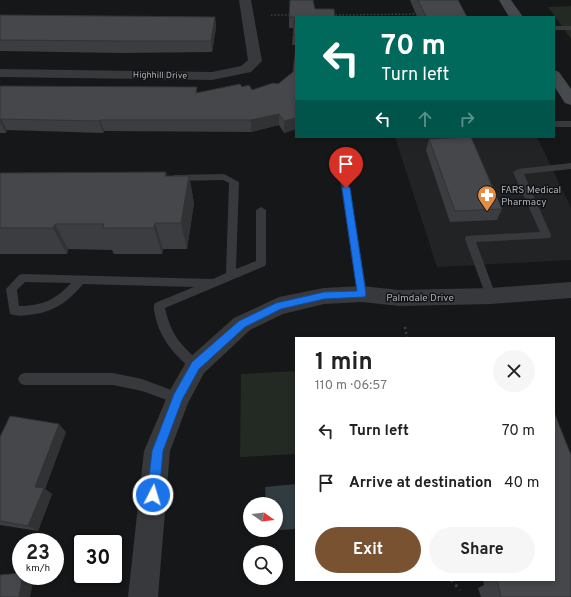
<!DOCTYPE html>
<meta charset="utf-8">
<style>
body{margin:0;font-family:Overpass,sans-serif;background:#f6f6f6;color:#222;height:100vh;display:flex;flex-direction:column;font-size:15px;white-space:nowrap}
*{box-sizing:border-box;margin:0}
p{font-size:13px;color:#767676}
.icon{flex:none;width:22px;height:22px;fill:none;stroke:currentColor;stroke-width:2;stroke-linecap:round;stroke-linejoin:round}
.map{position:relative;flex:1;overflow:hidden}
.sheet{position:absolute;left:295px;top:337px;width:260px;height:244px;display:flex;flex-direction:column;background:#fff;border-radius:0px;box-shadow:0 2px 6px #0003}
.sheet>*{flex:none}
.guide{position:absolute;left:295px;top:16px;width:260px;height:122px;border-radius:0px;box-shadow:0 2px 6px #0003;background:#00695c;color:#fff;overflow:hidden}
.needle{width:26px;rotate:104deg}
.controls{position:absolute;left:243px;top:497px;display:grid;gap:8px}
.controls a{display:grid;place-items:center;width:40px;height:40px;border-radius:50%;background:#fff;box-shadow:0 2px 6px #0003;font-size:20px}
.speed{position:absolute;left:12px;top:533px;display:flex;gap:8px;font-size:20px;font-weight:700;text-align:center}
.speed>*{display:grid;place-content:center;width:52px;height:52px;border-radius:50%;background:#fff;box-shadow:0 2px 6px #0003;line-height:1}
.speed small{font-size:10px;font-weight:400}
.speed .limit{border:2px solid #111;border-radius:6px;background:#fff;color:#111}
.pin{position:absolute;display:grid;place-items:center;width:34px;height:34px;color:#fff;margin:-41px -17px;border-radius:50% 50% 50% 0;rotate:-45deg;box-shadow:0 0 4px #0007}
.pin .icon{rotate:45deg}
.me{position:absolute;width:44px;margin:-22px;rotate:5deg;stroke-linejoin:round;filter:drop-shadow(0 0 3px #0008)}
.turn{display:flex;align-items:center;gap:14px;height:84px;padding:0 20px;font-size:18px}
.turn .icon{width:52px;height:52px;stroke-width:2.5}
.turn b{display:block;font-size:28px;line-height:34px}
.lanes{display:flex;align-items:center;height:38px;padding:0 20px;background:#0003;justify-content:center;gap:20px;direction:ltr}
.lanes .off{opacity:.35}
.round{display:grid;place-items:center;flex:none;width:42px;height:42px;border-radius:21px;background:#f6f6f6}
.headline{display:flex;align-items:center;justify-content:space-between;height:68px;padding:0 20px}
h1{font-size:24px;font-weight:700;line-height:30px}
.cta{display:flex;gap:8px;margin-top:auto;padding:8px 20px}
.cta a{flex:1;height:46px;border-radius:24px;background:#795231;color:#fff;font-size:16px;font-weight:700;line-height:46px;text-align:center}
.cta a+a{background:#f6f6f6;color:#222}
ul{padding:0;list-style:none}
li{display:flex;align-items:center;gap:12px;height:52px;padding:0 20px}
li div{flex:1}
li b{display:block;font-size:15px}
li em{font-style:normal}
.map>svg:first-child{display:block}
.built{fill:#222325}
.green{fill:#232a23}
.water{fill:#303c40}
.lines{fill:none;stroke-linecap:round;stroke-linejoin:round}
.path-far2{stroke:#3e4144;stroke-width:1.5;stroke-dasharray:1.5 2;stroke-linecap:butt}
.path-far1{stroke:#3e4144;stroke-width:2.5;stroke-dasharray:2 3;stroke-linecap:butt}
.path{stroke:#3e4144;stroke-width:3;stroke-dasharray:2.5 4;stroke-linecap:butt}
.service{fill:#38393d;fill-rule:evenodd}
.minor{fill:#38393d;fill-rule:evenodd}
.secondary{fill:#46494d;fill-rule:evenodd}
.wall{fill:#3b3d40}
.shaded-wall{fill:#303234}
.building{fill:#45474b;stroke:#303234}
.route{fill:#1a73e8;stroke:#114b97}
.labels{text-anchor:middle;stroke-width:3;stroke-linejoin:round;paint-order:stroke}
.far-street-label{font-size:9px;fill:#a9b0b7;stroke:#111213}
.poi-label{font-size:10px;fill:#a9b0b7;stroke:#111213;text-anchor:start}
.street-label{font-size:10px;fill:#a9b0b7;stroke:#111213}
</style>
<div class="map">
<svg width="571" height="597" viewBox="0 0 571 597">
<rect width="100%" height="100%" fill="#161718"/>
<polygon class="built" points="395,137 537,137 571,208 571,260 437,267"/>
<g class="green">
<polygon points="571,6 571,39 548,7"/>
<polygon points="296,371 296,454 240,457 241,374"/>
</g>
<polygon class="water" points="296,484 296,529 267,531 276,530 276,504 266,504 265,487"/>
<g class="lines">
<g class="path-far2">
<polyline points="271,15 291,15"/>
<polyline points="332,15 419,14"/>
</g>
<polyline class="path-far1" points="405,327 407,338"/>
<polyline class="path" points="451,580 460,590"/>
<g class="service">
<rect x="554" y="26" width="17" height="4"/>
<rect x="554" y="121" width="17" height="6"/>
<polygon points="341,156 345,159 367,294 366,297 358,297 357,294 337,159"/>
<polygon points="571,163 571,169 524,174 551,235 550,238 476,242 496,296 495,299 487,299 465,239 466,236 540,232 513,172 518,169"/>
<path d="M224,174L239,182L236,269L256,261V210L261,207L266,210V263L265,266L165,308C171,335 180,344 200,362L202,366L200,370L196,371L192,370C174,354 160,339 155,315C154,310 153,307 155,303L194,287L83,284C68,302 53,313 28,315C22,316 16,316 10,314L6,289L19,275L23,274L213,279L226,273L229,183L223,180L174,181L169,178L174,175ZM25,282L71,283C56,300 41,306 19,306L17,290Z"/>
<polygon points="24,373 113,373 142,379 182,394 184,398 182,402 178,404 142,391 113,385 24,385 20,383 18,379 20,375"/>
</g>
<g class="minor">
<polygon points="239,0 251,0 262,61 251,72 212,80 0,77 0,69 212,72 241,66 248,60"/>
<polygon points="571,282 571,298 491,304 399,306 362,302 324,304 283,314 250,330 204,373 188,403 170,451 158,597 128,597 144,451 170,390 188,359 234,318 279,297 324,288 362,286 399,290 491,288"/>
</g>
<g class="secondary">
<polygon points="499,0 511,0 523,17 509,17"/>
<polygon points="554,70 559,72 571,89 571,105 565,103 554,86"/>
</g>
</g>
<g class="wall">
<polygon points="410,0 458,0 467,17 417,17"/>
<polygon points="0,15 215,17 216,28 212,52 121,53 0,51"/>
<polygon points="289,17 296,17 296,129 284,133 279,125 251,132 104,131 103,133 7,130 6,133 0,133 0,86 198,93 242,87 252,90 278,84 293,72 296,45 292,45 293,34 293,28 289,28"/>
<polygon points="429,139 502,209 497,220 450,222 426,150"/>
<polygon points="166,172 167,176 189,176 194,203 187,249 163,249 162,254 114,254 112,250 68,249 67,254 0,254 0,173"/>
<polygon points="66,432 45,489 52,494 38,531 0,525 0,437"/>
<polygon points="483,580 554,580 571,597 481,597 478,588 484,585"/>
</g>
<g class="shaded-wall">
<polygon points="215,17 216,28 212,52 211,41"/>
<polygon points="279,114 279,125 251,132 251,120"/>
<polygon points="296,118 296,129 284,133 284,121"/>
<polygon points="1,119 7,130 6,133 0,122"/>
<polygon points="100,120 104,131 103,133 99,121"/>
<polygon points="189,176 194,203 187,249 181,223"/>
<polygon points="155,223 163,249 162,254 154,228"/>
<polygon points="55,224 68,249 67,254 53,228"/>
<polygon points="59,424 66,432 45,489 52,494 38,531 28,526 35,487"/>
<polygon points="23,576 31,576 34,577 30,597 19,597"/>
</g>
<g class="building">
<polygon points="290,0 313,0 315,9 334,9 335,17 296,17 296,34 293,34 295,17 289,17"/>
<polygon points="418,0 458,0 467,17 426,17"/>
<polygon points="0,15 215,17 211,41 118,41 0,40"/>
<polygon points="296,44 296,118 284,121 279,114 251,120 100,120 99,121 1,119 0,121 0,86 197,87 196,93 240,84 242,87 249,85 252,90 273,83 278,84 293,72"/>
<polygon points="471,137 502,209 455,211 429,139"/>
<polygon points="166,172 165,176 189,176 181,223 155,223 154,228 103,228 104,224 55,224 53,228 0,228 0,173"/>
<polygon points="554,412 571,455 571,597 501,597 497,580 554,580"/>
<polygon points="10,416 59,424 35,487 44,488 28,526 0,521 0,437"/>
<polygon points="21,573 21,576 23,576 19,597 0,597 0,575"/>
</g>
<polygon class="route" points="346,185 350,188 366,294 365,297 324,299 281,309 245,327 199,369 182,400 163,451 159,495 157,499 153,501 149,499 147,495 152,451 174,394 192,362 239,321 276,303 324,292 357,291 342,188"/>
<defs>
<symbol id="pharmacy-pin" viewBox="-11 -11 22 30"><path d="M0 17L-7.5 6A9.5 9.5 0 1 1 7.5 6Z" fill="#e38c43" stroke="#111213"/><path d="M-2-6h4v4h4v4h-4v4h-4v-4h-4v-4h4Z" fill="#fff"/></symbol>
</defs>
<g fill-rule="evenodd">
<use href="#pharmacy-pin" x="476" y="184" width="22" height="30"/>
</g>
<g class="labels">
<g class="far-street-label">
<text transform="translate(160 75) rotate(1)" y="3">Highhill Drive</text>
</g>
<g class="poi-label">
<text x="501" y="193">FARS Medical<tspan x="501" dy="12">Pharmacy</tspan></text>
</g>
<g class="street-label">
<text x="420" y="301">Palmdale Drive</text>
</g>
</g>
</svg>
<div class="controls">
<a><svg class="needle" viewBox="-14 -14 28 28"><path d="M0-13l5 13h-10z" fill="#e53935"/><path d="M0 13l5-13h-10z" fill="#767676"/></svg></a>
<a><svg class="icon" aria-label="search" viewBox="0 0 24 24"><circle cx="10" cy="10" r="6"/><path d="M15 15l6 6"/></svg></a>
</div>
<div class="speed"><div>23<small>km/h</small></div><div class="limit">30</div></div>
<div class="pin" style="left:346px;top:188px;background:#d93025"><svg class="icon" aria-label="arrive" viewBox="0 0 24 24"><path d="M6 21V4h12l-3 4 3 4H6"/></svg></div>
<svg class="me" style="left:153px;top:495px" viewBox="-20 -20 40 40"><circle r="17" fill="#1a73e8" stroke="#fff" stroke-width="3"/><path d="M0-11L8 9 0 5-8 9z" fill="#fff"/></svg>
<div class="guide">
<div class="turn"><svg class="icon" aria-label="left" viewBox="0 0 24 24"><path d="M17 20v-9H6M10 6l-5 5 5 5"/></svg><div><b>70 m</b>Turn left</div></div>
<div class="lanes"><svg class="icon" aria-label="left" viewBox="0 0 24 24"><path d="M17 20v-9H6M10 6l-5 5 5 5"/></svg><svg class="icon off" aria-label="ahead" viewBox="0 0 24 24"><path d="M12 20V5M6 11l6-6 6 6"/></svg><svg class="icon off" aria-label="right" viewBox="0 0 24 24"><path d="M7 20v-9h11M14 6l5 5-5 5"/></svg></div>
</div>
<section class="sheet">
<div class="headline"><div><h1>1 min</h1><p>110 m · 06:57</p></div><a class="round"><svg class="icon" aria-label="close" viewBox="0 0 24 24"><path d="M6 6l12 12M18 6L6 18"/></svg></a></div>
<ul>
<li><svg class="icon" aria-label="left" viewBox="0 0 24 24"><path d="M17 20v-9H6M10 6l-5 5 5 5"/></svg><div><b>Turn left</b></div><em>70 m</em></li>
<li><svg class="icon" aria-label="arrive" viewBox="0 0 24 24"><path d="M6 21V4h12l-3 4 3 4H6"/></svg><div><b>Arrive at destination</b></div><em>40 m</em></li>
</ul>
<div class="cta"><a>Exit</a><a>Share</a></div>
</section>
</div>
